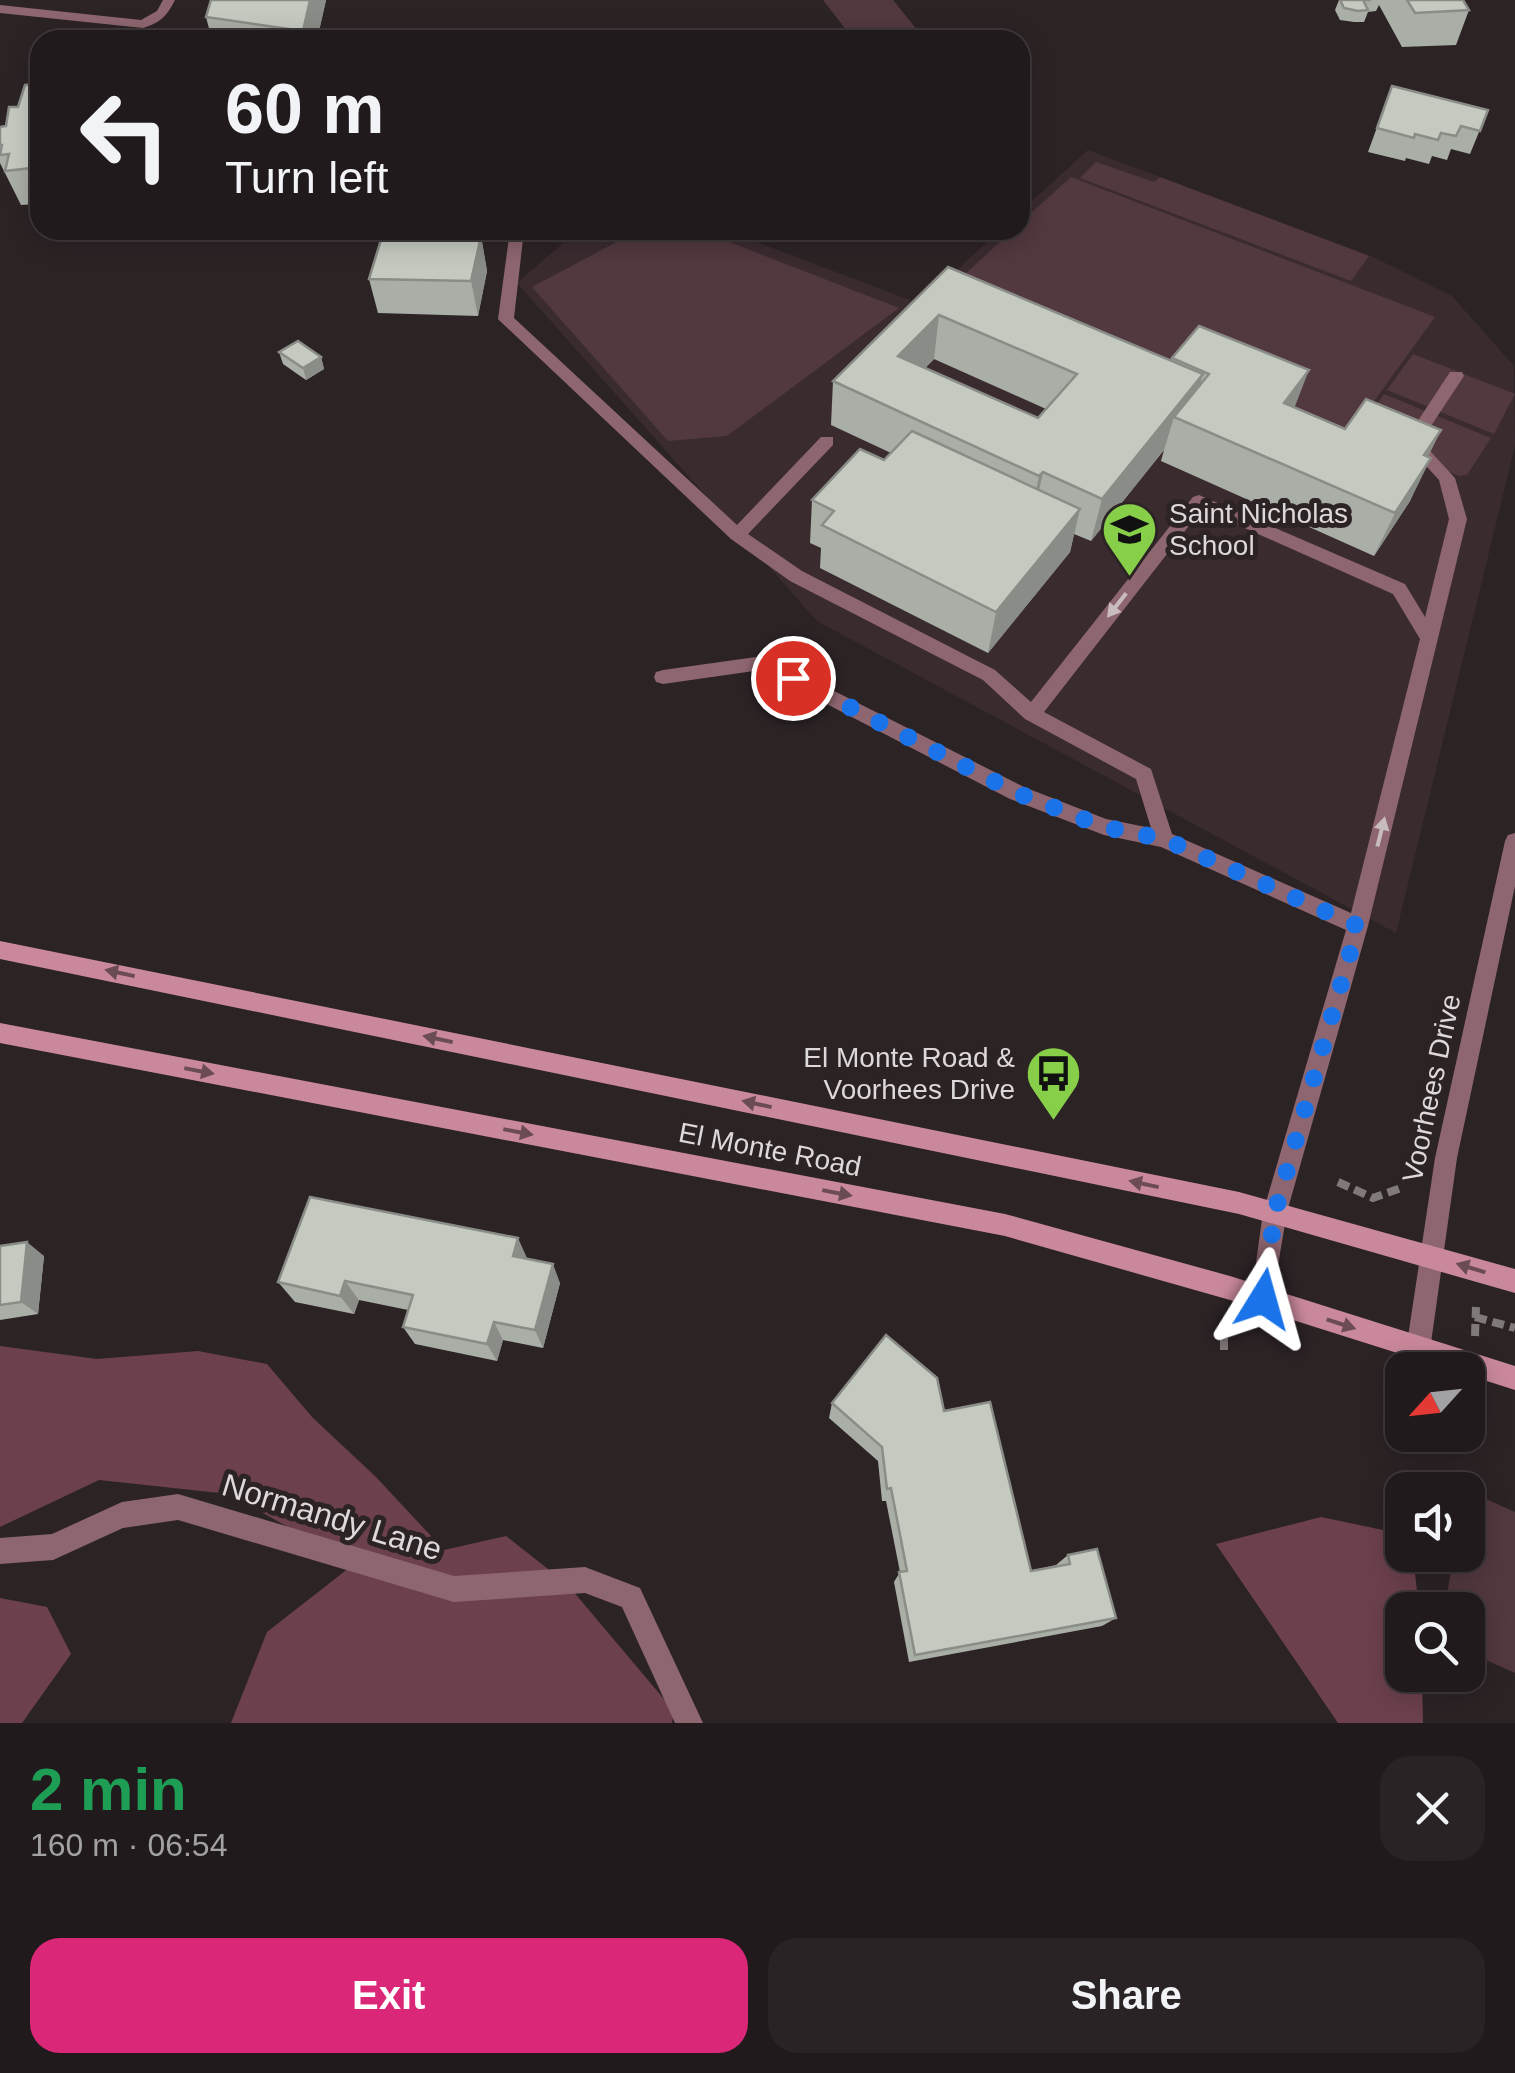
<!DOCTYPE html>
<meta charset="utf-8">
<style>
body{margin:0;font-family:Helvetica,sans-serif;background:#292325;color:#f1f3f6;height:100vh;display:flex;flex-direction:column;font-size:38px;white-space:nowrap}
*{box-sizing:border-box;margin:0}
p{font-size:32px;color:#a2a1a3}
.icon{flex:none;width:55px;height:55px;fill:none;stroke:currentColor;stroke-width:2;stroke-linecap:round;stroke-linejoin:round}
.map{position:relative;height:1723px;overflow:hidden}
.panel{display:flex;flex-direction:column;background:#211a1c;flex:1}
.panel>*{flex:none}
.banner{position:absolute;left:30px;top:30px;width:1000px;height:210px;border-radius:30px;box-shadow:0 5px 25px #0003,0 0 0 2px #3e383b;background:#211a1c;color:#f1f3f6;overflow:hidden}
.needle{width:65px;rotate:243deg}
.tools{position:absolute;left:1385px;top:1352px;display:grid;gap:20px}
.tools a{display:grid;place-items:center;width:100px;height:100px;border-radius:20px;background:#211a1c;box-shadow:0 5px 25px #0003,0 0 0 2px #3e383b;font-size:50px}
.pin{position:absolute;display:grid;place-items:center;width:85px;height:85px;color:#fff;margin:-42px;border:5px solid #fff;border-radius:50%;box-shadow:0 2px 10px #0007}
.me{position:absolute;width:110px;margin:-55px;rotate:8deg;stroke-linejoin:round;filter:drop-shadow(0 0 8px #0008)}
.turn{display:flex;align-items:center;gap:35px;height:210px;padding:0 30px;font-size:45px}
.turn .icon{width:130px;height:130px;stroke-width:2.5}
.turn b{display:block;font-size:70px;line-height:85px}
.round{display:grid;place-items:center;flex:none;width:105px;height:105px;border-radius:30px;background:#292325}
.headline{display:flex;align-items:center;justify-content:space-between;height:170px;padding:0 30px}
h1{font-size:60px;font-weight:600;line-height:75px;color:#1e9e55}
.cta{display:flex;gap:20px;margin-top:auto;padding:20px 30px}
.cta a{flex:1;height:115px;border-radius:30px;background:#db2777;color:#fff;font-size:40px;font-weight:600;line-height:115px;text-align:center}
.cta a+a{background:#292325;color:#f1f3f6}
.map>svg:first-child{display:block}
.built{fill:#3a2b2f}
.green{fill:#52383f}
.forest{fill:#6c414d}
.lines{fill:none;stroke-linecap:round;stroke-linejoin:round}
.path{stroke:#817a7b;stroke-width:8;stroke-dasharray:12 6;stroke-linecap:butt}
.service{fill:#8e6670;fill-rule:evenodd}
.minor{fill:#8e6670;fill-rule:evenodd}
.secondary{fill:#ca899b;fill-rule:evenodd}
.wall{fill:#a9aea6;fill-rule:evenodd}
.shaded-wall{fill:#8a8d87}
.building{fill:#c5cac1;stroke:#8a8d87;stroke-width:2.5;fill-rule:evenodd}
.oneway{fill:#c9bcbf}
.oneway2{fill:#6b4c54}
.route{stroke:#1a73e8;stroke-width:18;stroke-dasharray:0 32.4}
.labels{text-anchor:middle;stroke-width:10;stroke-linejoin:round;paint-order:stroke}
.poi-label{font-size:28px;fill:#ddd8d9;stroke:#2c2325;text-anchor:start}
.street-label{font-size:28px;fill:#ddd8d9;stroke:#2c2325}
.near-street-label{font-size:32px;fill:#ddd8d9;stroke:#2c2325}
</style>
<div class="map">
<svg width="1515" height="1723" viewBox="0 0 1515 1723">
<rect width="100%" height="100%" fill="#2c2325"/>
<polygon class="built" points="1088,150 1371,256 1452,296 1514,366 1515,446 1396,933 817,621 517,283 578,230 725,230 920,304 1000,230 1020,230 1020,212"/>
<g class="green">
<polygon points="823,0 893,0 922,36 854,40"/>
<polygon points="1096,162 1154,182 1160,177 1369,256 1351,281 1080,178"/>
<polygon points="1071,177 1435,317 1351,433 965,274 1013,230 1020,230 1020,223"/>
<polygon points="639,230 698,230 899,308 727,436 668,441 532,287"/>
<polygon points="1413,354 1515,394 1494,434 1387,390"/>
<polygon points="1384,394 1491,438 1467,475 1459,476 1357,433"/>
<polygon points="1468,1491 1515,1512 1515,1673 1468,1652 1468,1610 1444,1610 1454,1555 1468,1555"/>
</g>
<g class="forest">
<polygon points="0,1346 97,1359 198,1351 267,1364 312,1417 376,1477 444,1550 506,1536 567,1584 674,1711 672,1723 231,1723 267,1632 354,1564 229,1494 99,1480 0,1527"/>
<polygon points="1321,1517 1402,1534 1402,1555 1413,1555 1419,1610 1402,1610 1402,1675 1422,1675 1423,1723 1338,1723 1216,1544"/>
<polygon points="0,1598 47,1607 71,1654 22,1723 0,1723"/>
</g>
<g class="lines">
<g class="path">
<polyline points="1338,1182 1373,1198 1401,1188"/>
<polyline points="1475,1317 1515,1328"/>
<polyline points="1475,1336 1476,1307"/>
<polyline points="1224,1338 1224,1350"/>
<polyline points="1469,1419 1470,1412"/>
</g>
<path class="service" d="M510,230H524L514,318L737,525L821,437H833V445L748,534L802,571L995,670L1031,702L1193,497L1199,495L1405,584L1425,617L1449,519L1439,480L1404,442L1450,372H1462L1464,376L1421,441L1455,478L1467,519L1368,926L1287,1212L1271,1307L1263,1311L1255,1307L1251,1299L1263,1212L1346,930L1161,847L1104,835L1010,799L761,670L663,684L656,682L654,677L656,672L663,670L763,656L769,658L1024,787L1106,819L1151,828L1136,779L1025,719L983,680L790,581L731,539L501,322L498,319ZM1202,509L1393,594L1420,639L1351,913L1172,834L1151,769L1044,712Z"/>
<g class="minor">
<path d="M163,0H175C167,16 160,23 143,28L0,13V5L141,20L157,11Z"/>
<polygon points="1515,833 1515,886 1457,1158 1430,1350 1427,1359 1418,1362 1409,1359 1406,1350 1435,1158 1505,841 1508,835"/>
<polygon points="178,1494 454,1576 585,1567 640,1588 703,1723 675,1723 622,1607 585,1593 454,1602 178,1520 123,1528 53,1560 0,1564 0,1538 52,1534 122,1502"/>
</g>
<g class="secondary">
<polygon points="0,941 1239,1192 1515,1269 1515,1293 1239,1214 0,959"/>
<polygon points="0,1023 1005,1214 1230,1276 1515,1366 1515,1390 1468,1375 1468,1370 1451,1370 1230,1300 1005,1236 0,1043"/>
</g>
</g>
<g class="wall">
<polygon points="211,0 326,0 317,40 212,40 206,17"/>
<polygon points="1339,0 1463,0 1469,10 1456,45 1402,47 1379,5 1376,11 1368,12 1364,22 1354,22 1340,20 1335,10"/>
<polygon points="40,84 40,211 37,204 21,205 0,163 0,127 6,126"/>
<polygon points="1392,86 1488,110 1470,154 1451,149 1447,160 1432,156 1429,164 1406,158 1405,161 1368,152"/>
<polygon points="458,230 457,236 481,236 487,271 478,316 378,313 369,279"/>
<path d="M948,267L1171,361L1172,358L1345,429L1441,430L1428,456L1410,501L1374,556L1161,461L1164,450L1091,541L1074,534L1070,552L988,653L820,568L821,548L810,543L812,500L884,460L891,453L831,425L833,381ZM934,359L1046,409L1038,418L925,368Z"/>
<polygon points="279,352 321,357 324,369 306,380 283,364"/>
<polygon points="0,1246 44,1256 38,1314 0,1320"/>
<polygon points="526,1259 560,1283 543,1348 503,1340 497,1361 415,1344 403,1327 408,1310 359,1300 354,1314 295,1302 278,1282"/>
<polygon points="832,1403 944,1411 1031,1571 1056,1565 1068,1555 1116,1618 1102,1626 909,1662 894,1582 900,1572 886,1501 882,1501 878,1461 829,1418"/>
</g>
<g class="shaded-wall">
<polygon points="310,0 326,0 317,40 306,40 303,31"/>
<polygon points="443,230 458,230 449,270 442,236"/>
<polygon points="481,236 487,271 478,316 471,281"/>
<polygon points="939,315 934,359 894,400 898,356"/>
<polygon points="321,357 324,369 306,380 303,368"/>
<polygon points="1309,370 1292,414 1284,403"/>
<polygon points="1203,374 1190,418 1174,417 1164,450 1091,541 1102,499"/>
<polygon points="1441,430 1420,473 1424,455"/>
<polygon points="1431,458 1410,501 1374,556 1395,513"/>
<polygon points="1043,472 1034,515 1030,519 1039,476"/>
<polygon points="1080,509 1070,552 988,653 996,612"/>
<polygon points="518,1238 527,1258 513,1256"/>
<polygon points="27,1242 44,1256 38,1314 21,1302"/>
<polygon points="553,1264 560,1283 543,1348 535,1330"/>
<polygon points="345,1281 359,1300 354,1314 340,1296"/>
<polygon points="494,1322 503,1340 497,1361 487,1344"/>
</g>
<g class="building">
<polygon points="211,0 310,0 303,31 206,17"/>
<polygon points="1340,0 1371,0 1363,0 1368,10 1358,11 1344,8"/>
<polygon points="1407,0 1463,0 1469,10 1415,13"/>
<polygon points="40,84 40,185 29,186 32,168 5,171 9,154 0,155 2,145 0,145 0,127 6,126 9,107 18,107 25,85"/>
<polygon points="1392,86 1488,110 1480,131 1461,126 1456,136 1441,133 1438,140 1415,134 1414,138 1377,128"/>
<polygon points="384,230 443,230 442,236 481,236 471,281 369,279"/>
<path d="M948,267L1203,374L1102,499L1043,472L1039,476L833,381ZM939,315L1077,374L1038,418L898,356Z"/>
<polygon points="1199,326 1309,370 1284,403 1345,429 1366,399 1441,430 1424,455 1431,458 1395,513 1174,417 1209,374 1172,358"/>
<polygon points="298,341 321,357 303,368 279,352"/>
<polygon points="912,431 1080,509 996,612 822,525 834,511 812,500 860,449 884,460"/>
<polygon points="310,1197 518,1238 513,1256 553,1264 535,1330 494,1322 487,1344 403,1327 413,1295 345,1281 340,1296 278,1282"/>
<polygon points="27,1242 21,1302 0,1305 0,1246"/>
<polygon points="886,1335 937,1378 944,1411 990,1402 1031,1571 1070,1564 1068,1555 1097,1549 1116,1618 915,1655 899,1572 907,1571 891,1488 887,1489 882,1447 832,1403"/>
</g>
<defs><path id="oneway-solid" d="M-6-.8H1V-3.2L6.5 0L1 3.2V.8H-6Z" transform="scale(2.5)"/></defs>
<g class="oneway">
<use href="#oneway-solid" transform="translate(1117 605) rotate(128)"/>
<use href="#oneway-solid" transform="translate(1381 832) rotate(-76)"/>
</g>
<g class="oneway2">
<use href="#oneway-solid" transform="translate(120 973) rotate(-168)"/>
<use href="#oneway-solid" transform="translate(438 1039) rotate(-168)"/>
<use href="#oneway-solid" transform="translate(199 1071) rotate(11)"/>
<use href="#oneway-solid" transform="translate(757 1104) rotate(-168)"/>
<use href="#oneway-solid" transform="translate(518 1132) rotate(11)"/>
<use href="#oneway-solid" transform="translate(1144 1184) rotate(-168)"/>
<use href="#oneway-solid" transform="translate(837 1193) rotate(11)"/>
<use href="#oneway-solid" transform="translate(1471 1268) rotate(-163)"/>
<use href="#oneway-solid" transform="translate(1341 1324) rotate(18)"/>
</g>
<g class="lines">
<polyline class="route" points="793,678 1017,793 1104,827 1164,839 1358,926 1275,1212 1263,1299"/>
</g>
<defs>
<symbol id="school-pin" viewBox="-11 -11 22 30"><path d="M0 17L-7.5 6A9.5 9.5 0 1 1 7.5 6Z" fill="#88cf49" stroke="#2c2325"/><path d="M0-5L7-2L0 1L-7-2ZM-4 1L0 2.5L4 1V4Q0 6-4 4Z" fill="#111"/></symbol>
<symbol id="bus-pin" viewBox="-11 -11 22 30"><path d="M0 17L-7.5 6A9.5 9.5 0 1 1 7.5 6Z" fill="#88cf49" stroke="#2c2325"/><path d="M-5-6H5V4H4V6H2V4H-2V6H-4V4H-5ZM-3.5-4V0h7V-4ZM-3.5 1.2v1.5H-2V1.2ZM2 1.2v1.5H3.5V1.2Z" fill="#111"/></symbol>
</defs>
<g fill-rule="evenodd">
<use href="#school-pin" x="1098" y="498" width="63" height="86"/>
<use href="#bus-pin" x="1022" y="1042" width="63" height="86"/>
</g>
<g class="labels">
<g class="poi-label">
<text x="1169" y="523">Saint Nicholas<tspan x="1169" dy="32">School</tspan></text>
<text x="1015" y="1067" text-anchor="end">El Monte Road &amp;<tspan x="1015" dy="32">Voorhees Drive</tspan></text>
</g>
<g class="street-label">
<text transform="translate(1431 1088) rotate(-78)" y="10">Voorhees Drive</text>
<text transform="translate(770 1149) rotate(11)" y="10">El Monte Road</text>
</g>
<g class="near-street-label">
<text transform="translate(332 1517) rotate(17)" y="11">Normandy Lane</text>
</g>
</g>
</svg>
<div class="tools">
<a><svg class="needle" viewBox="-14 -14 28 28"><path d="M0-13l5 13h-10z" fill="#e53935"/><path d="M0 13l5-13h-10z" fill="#a2a1a3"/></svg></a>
<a><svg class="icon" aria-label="sound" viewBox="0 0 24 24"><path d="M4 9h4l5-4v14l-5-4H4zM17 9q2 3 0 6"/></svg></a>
<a><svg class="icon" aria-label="search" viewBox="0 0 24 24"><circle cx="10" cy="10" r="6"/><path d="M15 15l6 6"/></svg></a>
</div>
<div class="pin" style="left:793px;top:678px;background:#d93025"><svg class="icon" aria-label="arrive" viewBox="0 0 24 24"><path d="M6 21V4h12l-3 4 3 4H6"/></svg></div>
<svg class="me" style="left:1263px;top:1299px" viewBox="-20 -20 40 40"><path d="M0-17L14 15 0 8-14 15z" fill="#1a73e8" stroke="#fff" stroke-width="4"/></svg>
<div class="banner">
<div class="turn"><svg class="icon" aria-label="left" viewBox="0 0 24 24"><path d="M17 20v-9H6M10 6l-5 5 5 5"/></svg><div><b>60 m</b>Turn left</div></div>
</div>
</div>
<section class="panel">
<div class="headline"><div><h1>2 min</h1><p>160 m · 06:54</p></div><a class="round"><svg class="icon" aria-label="close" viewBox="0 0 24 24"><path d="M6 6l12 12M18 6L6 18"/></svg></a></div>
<div class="cta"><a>Exit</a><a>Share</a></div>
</section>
